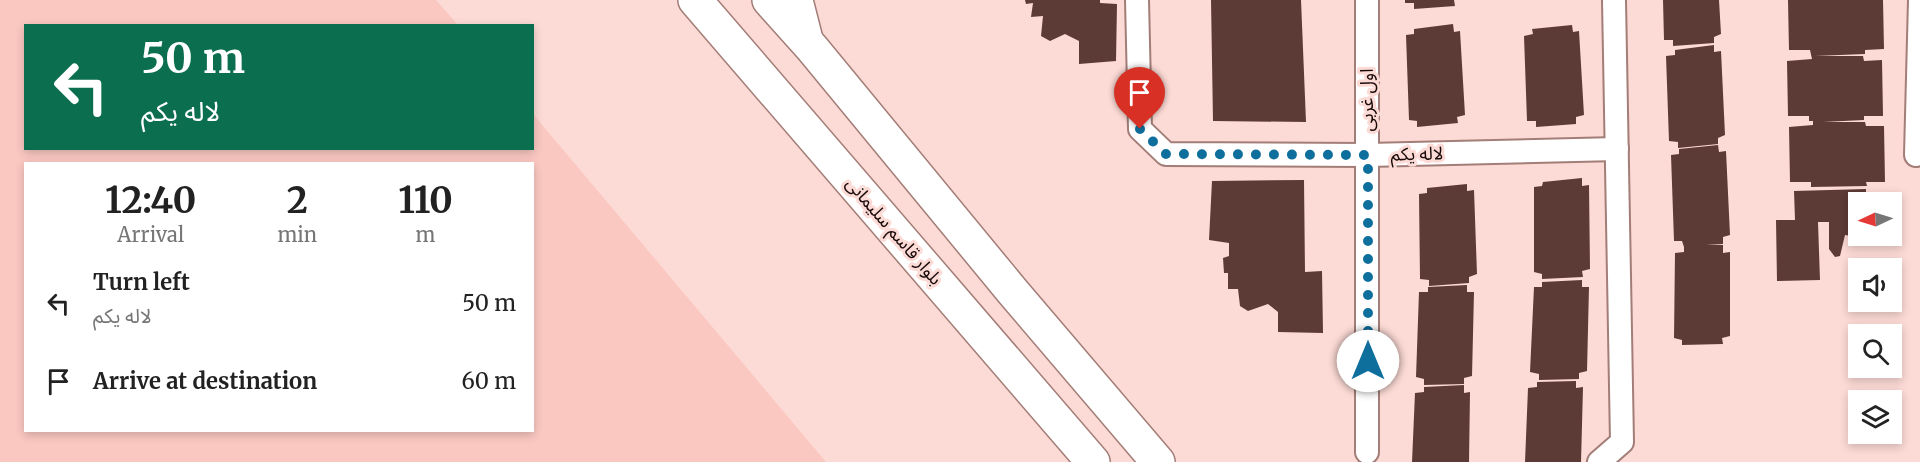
<!DOCTYPE html>
<meta charset="utf-8">
<style>
body{margin:0;font-family:Merriweather,"Noto Sans Arabic",serif;background:#f6f6f6;color:#222;height:100vh;display:flex;flex-direction:column;font-size:22px;white-space:nowrap}
*{box-sizing:border-box;margin:0}
p{font-size:20px;color:#767676}
.icon{flex:none;width:33px;height:33px;fill:none;stroke:currentColor;stroke-width:2;stroke-linecap:round;stroke-linejoin:round}
.map{position:relative;flex:1;overflow:hidden}
.sheet{position:absolute;left:24px;top:162px;width:510px;height:270px;display:flex;flex-direction:column;background:#fff;border-radius:0px;box-shadow:0 3px 9px #0003}
.sheet>*{flex:none}
.guide{position:absolute;left:24px;top:24px;width:510px;height:126px;border-radius:0px;box-shadow:0 3px 9px #0003;background:#0b6e4f;color:#fff;overflow:hidden}
.needle{width:39px;rotate:266deg}
.tools{position:absolute;left:1848px;top:192px;display:grid;gap:12px}
.tools a{display:grid;place-items:center;width:54px;height:54px;border-radius:0px;background:#fff;box-shadow:0 3px 9px #0003;font-size:30px}
.pin{position:absolute;display:grid;place-items:center;width:51px;height:51px;color:#fff;margin:-62px -26px;border-radius:50% 50% 50% 0;rotate:-45deg;box-shadow:0 0 6px #0007}
.pin .icon{rotate:45deg}
.me{position:absolute;width:66px;margin:-33px;rotate:0deg;stroke-linejoin:round;filter:drop-shadow(0 0 4px #0008)}
.turn{display:flex;align-items:center;gap:21px;height:126px;padding:0 18px;font-size:27px}
.turn .icon{width:78px;height:78px;stroke-width:2.5}
.turn b{display:block;font-size:42px;line-height:51px}
.eta{display:flex;justify-content:space-evenly;align-items:center;height:102px;text-align:center}
.eta b{font-size:36px;font-weight:700;line-height:42px}
ul{padding:0;list-style:none}
li{display:flex;align-items:center;gap:18px;height:78px;padding:0 18px}
li div{flex:1}
li b{display:block;font-size:22px}
li em{font-style:normal}
.map>svg:first-child{display:block}
.built{fill:#fbc8c1;fill-rule:evenodd}
.building{fill:#5c3a36}
.lines{fill:none;stroke-linecap:round;stroke-linejoin:round}
.minor-casing{stroke:#a37d77;stroke-width:26}
.tertiary-casing{stroke:#a37d77;stroke-width:30}
.primary-casing{stroke:#a37d77;stroke-width:36}
.minor{stroke:#fff;stroke-width:22}
.tertiary{stroke:#fff;stroke-width:27}
.primary{stroke:#fff;stroke-width:33}
.route{stroke:#0e6f9d;stroke-width:10;stroke-dasharray:0 18}
.labels{text-anchor:middle;stroke-width:6;stroke-linejoin:round;paint-order:stroke}
.street-label{font-size:18px;fill:#180a09;stroke:#fcdad5}
</style>
<div class="map">
<svg width="1920" height="462" viewBox="0 0 1920 462">
<rect width="100%" height="100%" fill="#fcdad5"/>
<path class="built" d="M0,0H436L458,25L26,26V148H532L533,114L826,462H0ZM26,164H532V430H26Z"/>
<g class="building">
<polygon points="1025,0 1100,0 1100,3 1117,4 1116,61 1079,64 1079,41 1065,34 1050,41 1041,36 1043,16 1031,17 1033,3 1026,4"/>
<polygon points="1211,0 1301,0 1306,122 1213,121"/>
<polygon points="1405,0 1454,0 1455,6 1414,9 1414,3 1405,3"/>
<polygon points="1663,0 1719,0 1721,34 1714,37 1714,43 1673,46 1673,40 1664,40"/>
<polygon points="1788,0 1883,0 1884,49 1865,50 1865,54 1815,56 1863,56 1864,61 1882,60 1883,116 1864,116 1864,120 1823,122 1865,122 1866,126 1884,126 1885,182 1866,182 1867,186 1811,187 1811,182 1790,182 1789,127 1813,125 1813,121 1809,121 1809,116 1788,116 1787,61 1812,59 1810,50 1789,50"/>
<polygon points="1453,24 1454,32 1460,31 1465,115 1457,117 1458,123 1417,127 1417,121 1409,120 1406,35 1414,34 1414,29"/>
<polygon points="1572,25 1573,32 1579,31 1584,115 1576,117 1576,124 1536,127 1536,121 1527,121 1524,36 1533,34 1532,29"/>
<polygon points="1714,45 1714,52 1721,51 1725,135 1718,138 1718,144 1678,148 1678,142 1669,141 1666,56 1675,55 1675,50"/>
<polygon points="1718,145 1719,152 1726,151 1730,235 1723,237 1723,244 1706,245 1723,245 1723,253 1730,252 1730,336 1722,338 1723,344 1682,345 1682,340 1674,338 1675,253 1684,252 1684,247 1682,241 1674,241 1671,155 1679,154 1679,149"/>
<polygon points="1582,178 1582,186 1589,185 1590,269 1582,271 1583,277 1542,279 1542,274 1534,272 1534,187 1542,186 1543,182"/>
<polygon points="1304,180 1305,272 1322,271 1323,333 1278,332 1278,312 1268,304 1248,311 1240,306 1238,289 1228,289 1228,273 1224,273 1223,258 1229,256 1229,243 1209,240 1212,181"/>
<polygon points="1467,184 1467,191 1474,190 1477,274 1469,277 1469,283 1429,286 1429,280 1420,279 1419,194 1427,193 1427,188"/>
<polygon points="1866,189 1866,202 1858,202 1858,236 1864,236 1864,238 1845,235 1840,256 1835,257 1829,249 1829,222 1818,222 1820,280 1777,281 1776,220 1795,220 1794,191"/>
<polygon points="1582,280 1582,287 1589,287 1587,371 1579,373 1579,379 1539,380 1539,374 1530,372 1534,287 1542,287 1542,282"/>
<polygon points="1467,285 1467,292 1474,292 1472,376 1464,378 1464,384 1424,385 1424,379 1416,377 1419,292 1428,292 1428,287"/>
<polygon points="1576,381 1576,388 1583,387 1581,462 1525,462 1528,388 1537,387 1537,382"/>
<polygon points="1464,385 1464,393 1470,392 1469,462 1412,462 1415,393 1424,392 1424,387"/>
</g>
<g class="lines">
<defs>
<g id="minor">
<polyline points="1137,0 1140,129 1166,154 1368,155 1617,149"/>
<polyline points="1367,0 1367,452"/>
<polyline points="1916,155 1920,0"/>
<polyline points="1599,462 1622,442 1614,0"/>
</g>
<polyline id="tertiary" points="799,0 811,47"/>
<g id="primary">
<polyline points="695,0 1093,462"/>
<polyline points="769,0 812,48 1013,292 1158,462"/>
</g>
</defs>
<use href="#minor" class="minor-casing"/>
<use href="#tertiary" class="tertiary-casing"/>
<use href="#primary" class="primary-casing"/>
<use href="#minor" class="minor"/>
<use href="#tertiary" class="tertiary"/>
<use href="#primary" class="primary"/>
</g>
<g class="lines">
<polyline class="route" points="1140,129 1166,154 1368,155 1368,361"/>
</g>
<g class="labels">
<g class="street-label">
<text transform="translate(1367 100) rotate(-90)" y="6">اول غربی</text>
<text transform="translate(1417 154) rotate(-1)" y="6">لاله یکم</text>
<text transform="translate(894 231) rotate(49)" y="6">بلوار قاسم سلیمانی</text>
</g>
</g>
</svg>
<div class="tools">
<a><svg class="needle" viewBox="-14 -14 28 28"><path d="M0-13l5 13h-10z" fill="#e53935"/><path d="M0 13l5-13h-10z" fill="#767676"/></svg></a>
<a><svg class="icon" aria-label="sound" viewBox="0 0 24 24"><path d="M4 9h4l5-4v14l-5-4H4zM17 9q2 3 0 6"/></svg></a>
<a><svg class="icon" aria-label="search" viewBox="0 0 24 24"><circle cx="10" cy="10" r="6"/><path d="M15 15l6 6"/></svg></a>
<a><svg class="icon" aria-label="layers" viewBox="0 0 24 24"><path d="M12 4l9 5-9 5-9-5zM3 14l9 5 9-5"/></svg></a>
</div>
<div class="pin" style="left:1140px;top:129px;background:#d93025"><svg class="icon" aria-label="arrive" viewBox="0 0 24 24"><path d="M6 21V4h12l-3 4 3 4H6"/></svg></div>
<svg class="me" style="left:1368px;top:361px" viewBox="-20 -20 40 40"><circle r="19" fill="#fff"/><path d="M0-13L10 11 0 6-10 11z" fill="#0e6f9d"/></svg>
<div class="guide">
<div class="turn"><svg class="icon" aria-label="left" viewBox="0 0 24 24"><path d="M17 20v-9H6M10 6l-5 5 5 5"/></svg><div><b>50 m</b>لاله یکم</div></div>
</div>
<section class="sheet">
<div class="eta">
<div><b>12:40</b><p>Arrival</p></div>
<div><b>2</b><p>min</p></div>
<div><b>110</b><p>m</p></div>
</div>
<ul>
<li><svg class="icon" aria-label="left" viewBox="0 0 24 24"><path d="M17 20v-9H6M10 6l-5 5 5 5"/></svg><div><b>Turn left</b><p>لاله یکم</p></div><em>50 m</em></li>
<li><svg class="icon" aria-label="arrive" viewBox="0 0 24 24"><path d="M6 21V4h12l-3 4 3 4H6"/></svg><div><b>Arrive at destination</b></div><em>60 m</em></li>
</ul>
</section>
</div>
